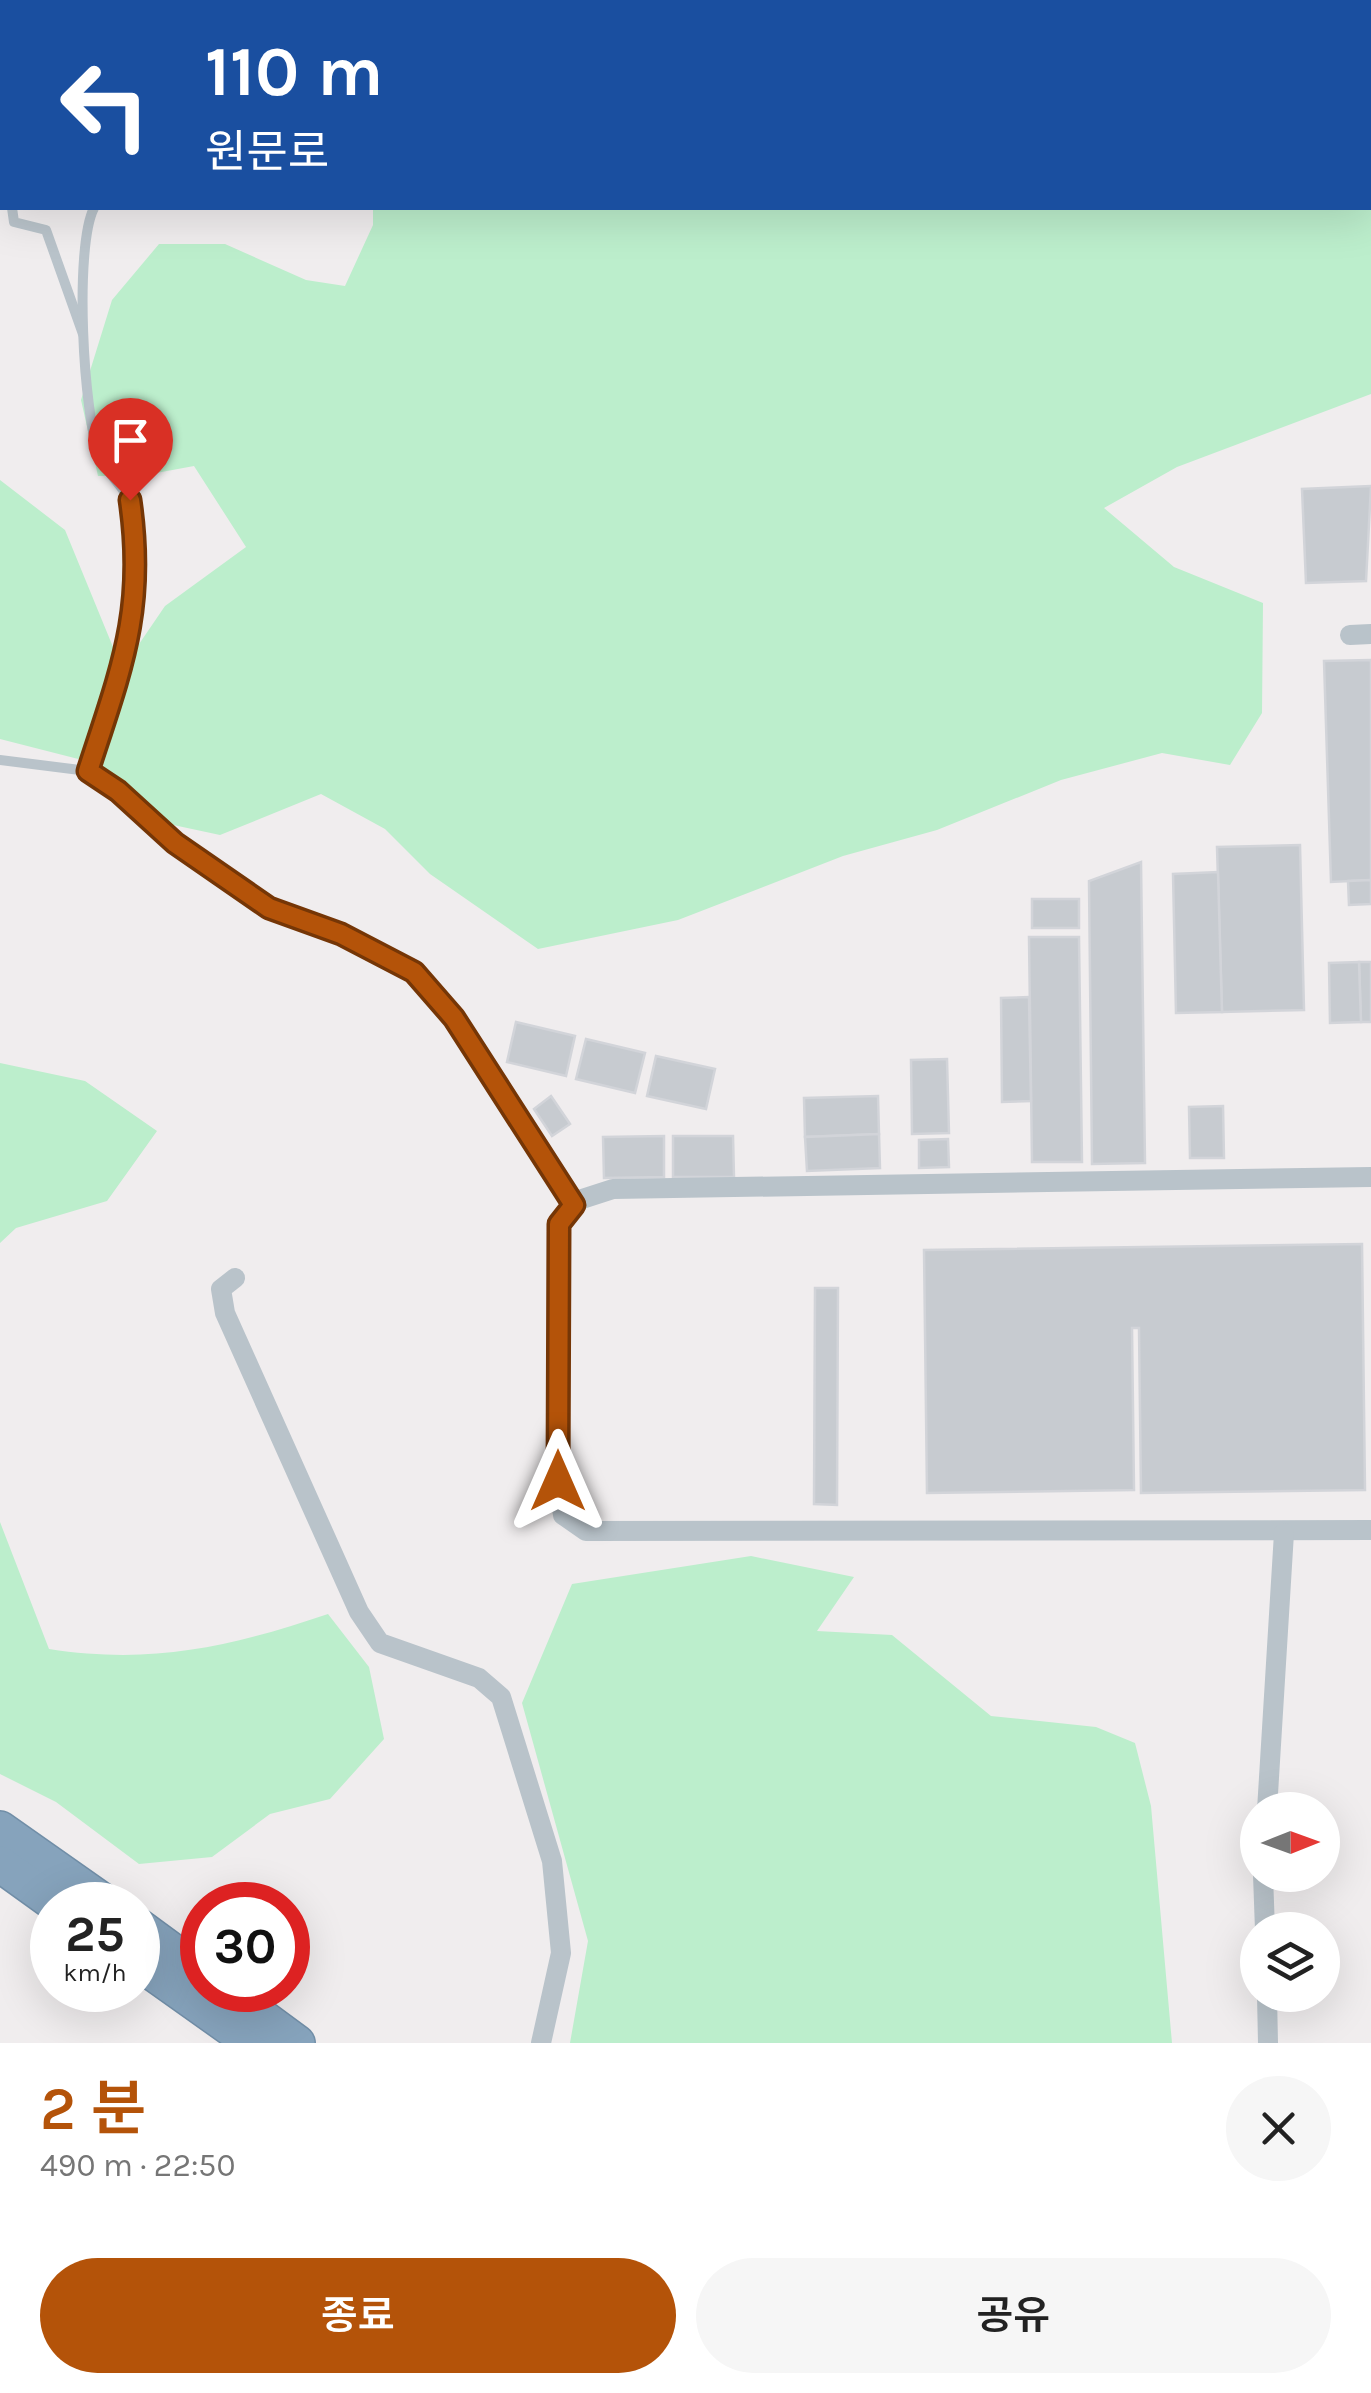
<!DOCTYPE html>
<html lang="ko">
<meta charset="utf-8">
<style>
body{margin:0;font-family:Karla,"Noto Sans KR",sans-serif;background:#f6f6f6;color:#222;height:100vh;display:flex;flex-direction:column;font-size:38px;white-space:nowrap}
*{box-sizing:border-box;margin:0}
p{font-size:32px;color:#767676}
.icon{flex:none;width:55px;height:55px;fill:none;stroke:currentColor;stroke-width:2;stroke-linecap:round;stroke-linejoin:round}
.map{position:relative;height:2043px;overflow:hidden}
.drawer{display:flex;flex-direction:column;background:#fff;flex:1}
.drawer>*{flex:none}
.banner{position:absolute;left:0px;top:0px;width:1372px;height:210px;box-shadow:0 10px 40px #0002;background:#1a4fa0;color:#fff;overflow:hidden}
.needle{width:65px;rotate:89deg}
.fabs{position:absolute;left:1240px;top:1792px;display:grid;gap:20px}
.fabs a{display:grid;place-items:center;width:100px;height:100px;border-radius:50%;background:#fff;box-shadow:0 10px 40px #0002;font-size:50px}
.speed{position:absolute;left:30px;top:1882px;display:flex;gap:20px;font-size:50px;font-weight:700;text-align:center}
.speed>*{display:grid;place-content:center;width:130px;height:130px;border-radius:50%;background:#fff;box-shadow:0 10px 40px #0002;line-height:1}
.speed small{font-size:25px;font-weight:400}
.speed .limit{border:15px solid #d22;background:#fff;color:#111}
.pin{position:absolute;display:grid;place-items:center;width:85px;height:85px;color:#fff;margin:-102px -42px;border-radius:50% 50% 50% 0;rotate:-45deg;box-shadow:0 0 10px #0007}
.pin .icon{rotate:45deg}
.me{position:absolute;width:110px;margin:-55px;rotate:0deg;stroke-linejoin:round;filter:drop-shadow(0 0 8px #0008)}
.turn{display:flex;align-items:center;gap:35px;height:210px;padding:0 40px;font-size:45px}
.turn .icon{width:130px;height:130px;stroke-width:2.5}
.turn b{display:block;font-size:70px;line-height:85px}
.round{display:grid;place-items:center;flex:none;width:105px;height:105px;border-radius:52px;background:#f6f6f6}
.head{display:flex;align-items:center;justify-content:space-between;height:170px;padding:0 40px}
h1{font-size:60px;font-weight:600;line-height:75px;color:#b45309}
.primary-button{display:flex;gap:20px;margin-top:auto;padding:20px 40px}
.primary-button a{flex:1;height:115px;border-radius:60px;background:#b45309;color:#fff;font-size:40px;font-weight:600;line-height:115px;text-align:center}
.primary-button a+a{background:#f6f6f6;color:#222}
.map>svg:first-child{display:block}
.green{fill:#bceecc}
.building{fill:#c7cbd0;stroke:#d2d4d9;stroke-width:2.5}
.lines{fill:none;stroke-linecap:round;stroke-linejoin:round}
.highway-casing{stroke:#718ea7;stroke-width:38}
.lane{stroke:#b9c3ca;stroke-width:10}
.street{stroke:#b9c3ca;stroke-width:20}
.highway{stroke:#86a3bc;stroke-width:35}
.route-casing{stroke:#753606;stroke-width:25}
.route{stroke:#b45309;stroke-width:18}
</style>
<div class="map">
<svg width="1371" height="2043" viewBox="0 0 1371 2043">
<rect width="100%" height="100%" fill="#f0edee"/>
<g class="green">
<polygon points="1371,115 1371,394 1177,467 1104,508 1174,567 1263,603 1262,713 1230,765 1162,753 1061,780 937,830 843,856 678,920 538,949 430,874 385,829 321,794 220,835 164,823 90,762 0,739 0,480 65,530 122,669 165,606 246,547 194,466 140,476 98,476 81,400 112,300 159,244 225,244 306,280 345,286 373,225 373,208 1370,208"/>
<polygon points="0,1063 85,1081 157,1131 107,1201 16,1228 0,1243"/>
<path d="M0,1522L49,1649C152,1665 230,1647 328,1614L369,1667L384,1739L330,1799L270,1814L212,1857L139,1864L56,1802L0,1774Z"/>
<polygon points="751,1556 854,1577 817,1631 892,1635 991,1716 1096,1727 1135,1743 1151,1806 1172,2043 570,2043 588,1941 522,1703 572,1584"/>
</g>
<g class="building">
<polygon points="1371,486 1366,581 1306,583 1302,489"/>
<polygon points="1371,660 1371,880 1331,882 1324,661"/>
<polygon points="1300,845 1304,1010 1222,1012 1217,847"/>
<polygon points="1141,862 1145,1163 1092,1164 1089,881"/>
<polygon points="1218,872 1222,1012 1176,1013 1173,874"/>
<polygon points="1371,880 1371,904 1349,905 1348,881"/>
<rect x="1032" y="899" width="47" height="29"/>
<polygon points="1029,937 1079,937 1082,1162 1032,1162"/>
<polygon points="1359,962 1371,962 1371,1022 1361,1022"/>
<polygon points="1359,962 1361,1022 1330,1023 1329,963"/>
<polygon points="1029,997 1031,1101 1002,1102 1001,998"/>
<polygon points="516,1022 575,1036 566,1076 507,1062"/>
<polygon points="586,1039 645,1053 635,1093 576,1079"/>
<polygon points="656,1056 715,1069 706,1109 647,1096"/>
<polygon points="947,1059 949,1133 912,1134 911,1060"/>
<polygon points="551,1096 570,1124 552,1136 534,1109"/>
<polygon points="878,1096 879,1134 805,1137 804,1098"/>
<polygon points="1223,1106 1224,1158 1190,1158 1189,1107"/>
<polygon points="879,1134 880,1168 807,1171 805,1137"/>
<polygon points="664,1136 664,1177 604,1178 603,1137"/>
<polygon points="673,1136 733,1136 734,1177 673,1177"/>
<polygon points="948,1139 949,1167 919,1168 919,1140"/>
<polygon points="1362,1244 1365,1490 1141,1493 1139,1328 1132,1328 1134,1490 927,1493 924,1250"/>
<polygon points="815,1288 838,1288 837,1505 814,1504"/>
</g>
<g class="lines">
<defs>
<g id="highway">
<polyline points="0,1829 108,1905"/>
<polyline points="0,1864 57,1905"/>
<polyline points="138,1926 202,1973"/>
<polyline points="138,1962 252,2043"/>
<polyline points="225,1990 297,2043"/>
</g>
</defs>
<use href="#highway" class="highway-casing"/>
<g class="lane">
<polyline points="862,0 866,2"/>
<polyline points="549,2 549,0"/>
<polyline points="952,2 953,0"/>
<polyline points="0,128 2,127"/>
<polyline points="0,169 2,171"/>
<polyline points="12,208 14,222 46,230 83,334"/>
<polyline points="0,760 88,771 119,791 175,843 269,908 341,934 414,971 454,1018 574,1204"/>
<path d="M88,771C110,703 143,629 137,555C136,539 135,517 130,502C124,486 107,474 100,457C83,416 74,247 94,208"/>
</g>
<g class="street">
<polyline points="1350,635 1371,634"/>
<polyline points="1371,1177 613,1189 579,1200 559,1225 558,1481 563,1515 586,1531 1371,1530"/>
<polyline points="235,1278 221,1289 225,1313 359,1612 380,1643 479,1678 501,1697 552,1861 561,1953 541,2043"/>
<polyline points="1267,1810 1284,1533"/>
<polyline points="1263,1875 1265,1930"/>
<polyline points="1267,1995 1268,2043"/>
</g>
<use href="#highway" class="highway"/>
</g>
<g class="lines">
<defs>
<path id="route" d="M130,500C146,610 121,669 88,771L118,791L175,843L269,908L341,934L414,972L454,1018L574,1205L559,1224L558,1481"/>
</defs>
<use href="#route" class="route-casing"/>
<use href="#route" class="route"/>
</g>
</svg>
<div class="fabs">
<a><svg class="needle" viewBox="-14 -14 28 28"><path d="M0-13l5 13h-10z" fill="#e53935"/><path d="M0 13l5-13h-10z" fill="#767676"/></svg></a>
<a><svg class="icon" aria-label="layers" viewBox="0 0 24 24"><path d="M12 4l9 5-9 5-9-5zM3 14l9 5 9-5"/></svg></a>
</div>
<div class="speed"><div>25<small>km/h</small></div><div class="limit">30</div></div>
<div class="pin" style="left:130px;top:500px;background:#d93025"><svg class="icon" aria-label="arrive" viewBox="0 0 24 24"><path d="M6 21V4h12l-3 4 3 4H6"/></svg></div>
<svg class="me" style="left:558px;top:1481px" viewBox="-20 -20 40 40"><path d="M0-17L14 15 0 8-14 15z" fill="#b45309" stroke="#fff" stroke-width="4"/></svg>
<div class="banner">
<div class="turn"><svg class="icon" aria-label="left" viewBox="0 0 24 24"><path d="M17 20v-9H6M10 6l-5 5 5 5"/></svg><div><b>110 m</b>원문로</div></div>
</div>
</div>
<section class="drawer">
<div class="head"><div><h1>2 분</h1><p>490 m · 22:50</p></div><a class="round"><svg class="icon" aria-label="close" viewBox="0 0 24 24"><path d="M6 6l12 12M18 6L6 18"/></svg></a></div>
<div class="primary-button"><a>종료</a><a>공유</a></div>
</section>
